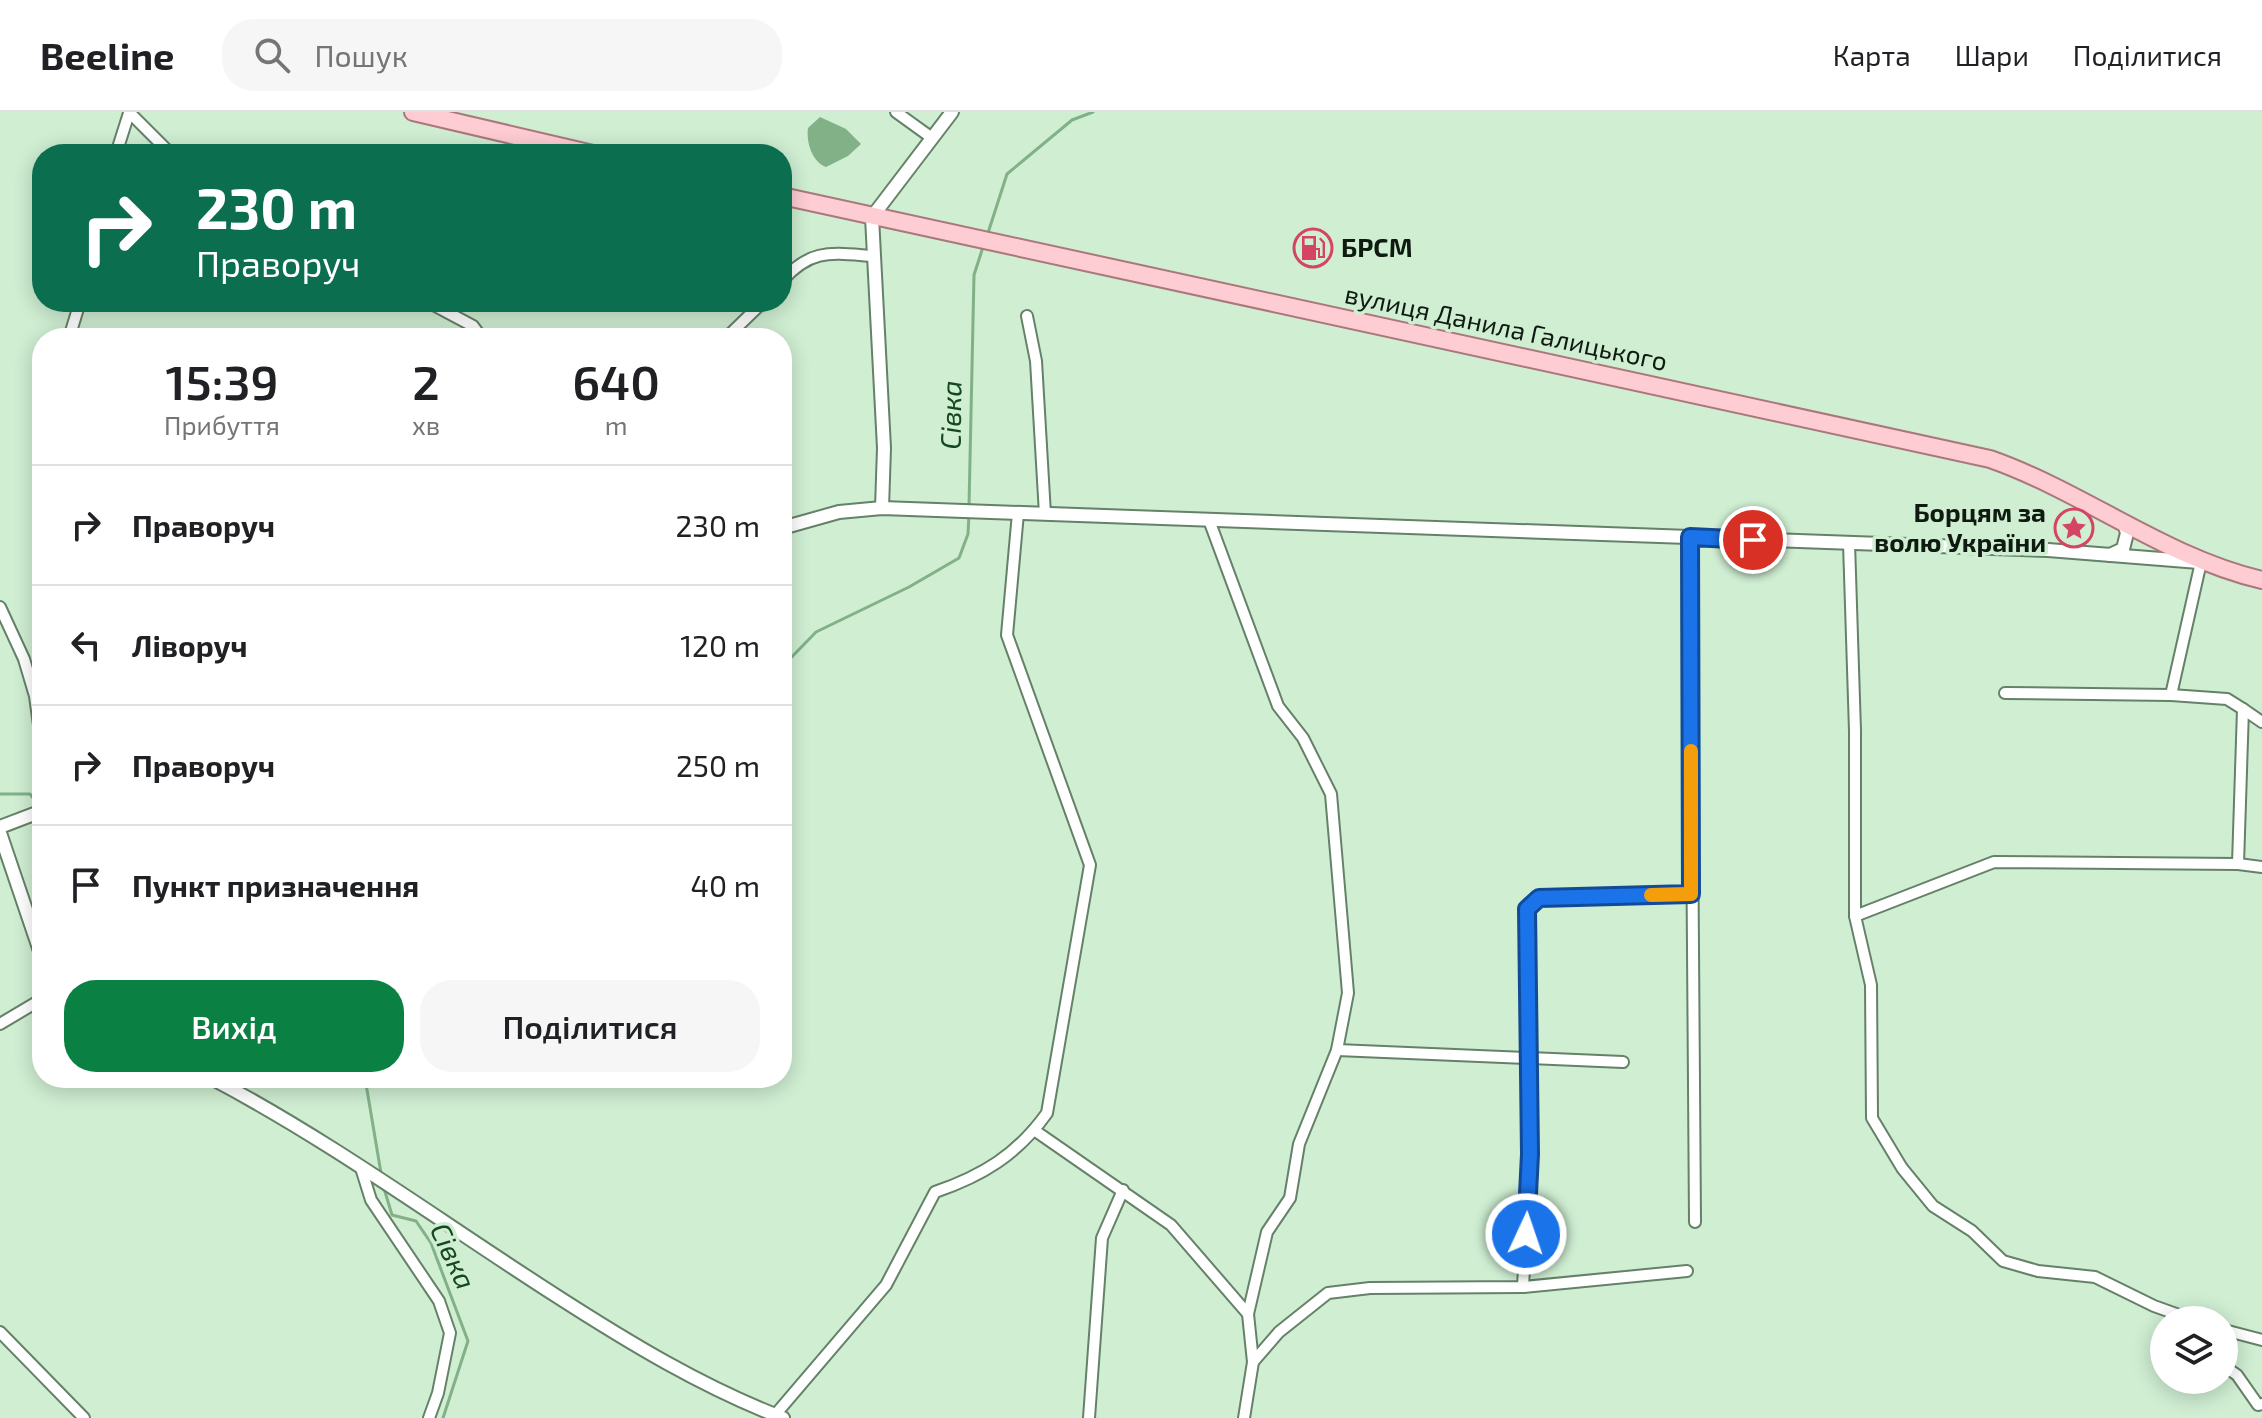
<!DOCTYPE html>
<html lang="uk">
<meta charset="utf-8">
<style>
body{margin:0;font-family:"Exo 2",sans-serif;background:#f6f6f6;color:#202124;height:100vh;display:flex;flex-direction:column;font-size:30px;white-space:nowrap}
*{box-sizing:border-box;margin:0}
p{font-size:26px;color:#757577}
.icon{flex:none;width:44px;height:44px;fill:none;stroke:currentColor;stroke-width:2;stroke-linecap:round;stroke-linejoin:round}
.map{position:relative;flex:1;overflow:hidden}
.sheet{position:absolute;left:32px;top:216px;width:760px;height:760px;display:flex;flex-direction:column;background:#fff;border-radius:32px;box-shadow:0 4px 20px #0003}
.sheet>*{flex:none}
.banner{position:absolute;left:32px;top:32px;width:760px;height:168px;border-radius:32px;box-shadow:0 4px 20px #0003;background:#0b6e4f;color:#fff;overflow:hidden}
.buttons{position:absolute;left:2150px;top:1194px;display:grid;gap:16px}
.buttons a{display:grid;place-items:center;width:88px;height:88px;border-radius:50%;background:#fff;box-shadow:0 4px 20px #0003;font-size:40px}
.pin{position:absolute;display:grid;place-items:center;width:68px;height:68px;color:#fff;margin:-34px;border:4px solid #fff;border-radius:50%;box-shadow:0 2px 8px #0007}
.me{position:absolute;width:88px;margin:-44px;rotate:3deg;stroke-linejoin:round;filter:drop-shadow(0 0 6px #0008)}
.turn{display:flex;align-items:center;gap:28px;height:168px;padding:0 32px;font-size:36px}
.turn .icon{width:104px;height:104px;stroke-width:2.5}
.turn b{display:block;font-size:56px;line-height:68px}
.eta{display:flex;justify-content:space-evenly;align-items:center;height:136px;text-align:center}
.eta b{font-size:48px;font-weight:600;line-height:56px}
.action{display:flex;gap:16px;margin-top:auto;padding:16px 32px}
.action a{flex:1;height:92px;border-radius:32px;background:#0b8043;color:#fff;font-size:32px;font-weight:600;line-height:92px;text-align:center}
.action a+a{background:#f6f6f6;color:#202124}
ul{padding:0;list-style:none}
li{display:flex;align-items:center;gap:24px;height:120px;padding:0 32px;border-top:2px solid #e0e0e0}
li div{flex:1}
li b{display:block;font-size:30px}
li em{font-style:normal}
header{display:flex;align-items:center;gap:48px;box-sizing:border-box;height:112px;padding:0 40px;background:#fff;border-bottom:2px solid #e0e0e0}
header strong{font-size:38px}
nav{display:flex;gap:44px;margin-inline-start:auto;font-size:28px}
.search{width:560px;height:72px;background:#f6f6f6;display:flex;align-items:center;gap:20px;box-sizing:border-box;padding:0 28px;border-radius:32px;color:#757577;font-size:30px}
.map>svg:first-child{display:block}
.water{fill:#82b087}
.lines{fill:none;stroke-linecap:round;stroke-linejoin:round}
.stream{stroke:#82b087;stroke-width:3}
.minor-casing{stroke:#658168;stroke-width:14}
.tertiary-casing{stroke:#658168;stroke-width:16}
.primary-casing{stroke:#aa787c;stroke-width:20}
.minor{stroke:#fff;stroke-width:10}
.tertiary{stroke:#fff;stroke-width:12}
.primary{stroke:#fecdd3;stroke-width:16}
.route-casing{stroke:#114b97;stroke-width:20}
.route{stroke:#1a73e8;stroke-width:14}
.slow{stroke:#f59e0b;stroke-width:14}
.labels{text-anchor:middle;stroke-width:7;stroke-linejoin:round;paint-order:stroke}
.poi-label{font-size:26px;font-weight:bold;fill:#0f1a11;stroke:#cfeed2;text-anchor:start}
.street-label{font-size:26px;fill:#0f1a11;stroke:#cfeed2}
.water-label{font-size:28px;font-style:italic;fill:#154820;stroke:#cfeed2}
</style>
<header>
<strong>Beeline</strong>
<div class="search"><svg class="icon" aria-label="search" viewBox="0 0 24 24"><circle cx="10" cy="10" r="6"/><path d="M15 15l6 6"/></svg>Пошук</div>
<nav><a>Карта</a><a>Шари</a><a>Поділитися</a></nav>
</header>
<div class="map">
<svg width="2262" height="1306" viewBox="0 0 2262 1306">
<rect width="100%" height="100%" fill="#cfeed2"/>
<path class="water" d="M820,5L846,17L861,32L848,44L826,55C812,50 806,30 808,16Z"/>
<g class="lines">
<g class="stream">
<polyline points="987,124 1007,62 1072,8 1093,0"/>
<polyline points="969,394 974,163 983,135"/>
<polyline points="782,555 816,520 909,475 959,446 968,422 969,402"/>
<polyline points="0,682 30,682 41,696"/>
<polyline points="365,966 381,1061"/>
<polyline points="383,1073 392,1103 416,1109 431,1131 468,1229 443,1306"/>
</g>
<defs>
<g id="minor">
<polyline points="129,0 171,42"/>
<polyline points="896,0 932,26"/>
<polyline points="116,42 129,1"/>
<path d="M782,169C811,136 832,141 872,144"/>
<polyline points="428,190 473,214 482,226"/>
<polyline points="1027,204 1036,249 1045,402"/>
<polyline points="69,226 80,190"/>
<polyline points="726,226 763,190"/>
<polyline points="1209,408 1278,594 1303,626 1331,682 1348,881 1337,938 1299,1032 1290,1086 1267,1120 1248,1202 1253,1250 1244,1306"/>
<polyline points="1690,425 1695,1110"/>
<polyline points="1849,431 1855,619 1855,804 1871,873 1872,1006 1902,1056 1933,1094 1972,1119 2003,1149 2038,1159 2095,1165 2154,1194 2193,1208"/>
<polyline points="0,495 24,547 35,584 42,635"/>
<polyline points="2005,581 2171,583 2227,587 2243,597 2238,752"/>
<polyline points="2171,583 2201,450"/>
<polyline points="2243,597 2262,610"/>
<polyline points="1855,804 1994,750 2238,752 2262,755"/>
<polyline points="0,912 42,887"/>
<polyline points="1337,938 1623,950"/>
<polyline points="1034,1018 1171,1113 1248,1202"/>
<polyline points="361,1056 371,1088 439,1189 450,1221 438,1281 429,1306"/>
<polyline points="1523,1175 1530,1042 1527,797 1539,786 1691,782"/>
<polyline points="2224,1218 2262,1228"/>
<polyline points="0,1220 84,1306"/>
<polyline points="1253,1250 1279,1220 1328,1181 1370,1176 1523,1175 1687,1159"/>
<polyline points="2224,1252 2230,1220"/>
<polyline points="2224,1254 2237,1263 2258,1293 2262,1292"/>
<path d="M775,1303L886,1173L935,1080C982,1064 1017,1043 1047,1001L1090,753L1007,523L1018,401"/>
<polyline points="1089,1306 1102,1126 1123,1078"/>
</g>
<g id="tertiary">
<polyline points="882,396 884,336 872,105 952,0"/>
<polyline points="782,416 839,400 882,396 2048,438 2199,450"/>
<polyline points="2110,443 2123,437 2127,421 2124,411"/>
<polyline points="0,715 42,699"/>
<polyline points="0,721 42,845"/>
<path d="M211,966C331,1029 441,1110 555,1183C628,1230 702,1275 783,1306"/>
</g>
<g id="primary">
<polyline points="413,0 593,42"/>
<path d="M782,84L1990,347C2084,380 2164,445 2262,468"/>
</g>
</defs>
<use href="#minor" class="minor-casing"/>
<use href="#tertiary" class="tertiary-casing"/>
<use href="#primary" class="primary-casing"/>
<use href="#minor" class="minor"/>
<use href="#tertiary" class="tertiary"/>
<use href="#primary" class="primary"/>
</g>
<g class="lines">
<defs>
<polyline id="route" points="1526,1122 1530,1042 1527,797 1539,786 1691,782 1690,425 1753,428"/>
</defs>
<use href="#route" class="route-casing"/>
<use href="#route" class="route"/>
<polyline class="slow" points="1651,783 1691,782 1691,639"/>
</g>
<defs>
<symbol id="fuel-ring" viewBox="-11 -11 22 22"><circle r="9.5" fill="#cfeed2" stroke="#d44463" stroke-width="1.5"/><path d="M-5.5-6h7V0h2V4h1.3V-2.5L3-4.5l.8-.8L6-3V5H2.5V1h-1V6h-7ZM-4.2-4.7v3.2H.2V-4.7Z" fill="#d44463"/></symbol>
<symbol id="sight-ring" viewBox="-11 -11 22 22"><circle r="9.5" fill="#cfeed2" stroke="#d44463" stroke-width="1.5"/><path d="M0-6L1.8-2.2L6-1.7L2.9 1.2L3.7 5.4L0 3.3L-3.7 5.4L-2.9 1.2L-6-1.7L-1.8-2.2Z" fill="#d44463"/></symbol>
</defs>
<g fill-rule="evenodd">
<use href="#fuel-ring" x="1291" y="114" width="44" height="44"/>
<use href="#sight-ring" x="2052" y="394" width="44" height="44"/>
</g>
<g class="labels">
<g class="poi-label">
<text x="1341" y="145">БРСМ</text>
<text x="2046" y="410" text-anchor="end">Борцям за<tspan x="2046" dy="30">волю України</tspan></text>
</g>
<g class="street-label">
<text transform="translate(1506 216) rotate(12)" y="9">вулиця Данила Галицького</text>
</g>
<g class="water-label">
<text transform="translate(951 303) rotate(-89)" y="10">Сівка</text>
<text transform="translate(453 1144) rotate(65)" y="10">Сівка</text>
</g>
</g>
</svg>
<div class="buttons">
<a><svg class="icon" aria-label="layers" viewBox="0 0 24 24"><path d="M12 4l9 5-9 5-9-5zM3 14l9 5 9-5"/></svg></a>
</div>
<div class="pin" style="left:1753px;top:428px;background:#d93025"><svg class="icon" aria-label="arrive" viewBox="0 0 24 24"><path d="M6 21V4h12l-3 4 3 4H6"/></svg></div>
<svg class="me" style="left:1526px;top:1122px" viewBox="-20 -20 40 40"><circle r="17" fill="#1a73e8" stroke="#fff" stroke-width="3"/><path d="M0-11L8 9 0 5-8 9z" fill="#fff"/></svg>
<div class="banner">
<div class="turn"><svg class="icon" aria-label="right" viewBox="0 0 24 24"><path d="M7 20v-9h11M14 6l5 5-5 5"/></svg><div><b>230 m</b>Праворуч</div></div>
</div>
<section class="sheet">
<div class="eta">
<div><b>15:39</b><p>Прибуття</p></div>
<div><b>2</b><p>хв</p></div>
<div><b>640</b><p>m</p></div>
</div>
<ul>
<li><svg class="icon" aria-label="right" viewBox="0 0 24 24"><path d="M7 20v-9h11M14 6l5 5-5 5"/></svg><div><b>Праворуч</b></div><em>230 m</em></li>
<li><svg class="icon" aria-label="left" viewBox="0 0 24 24"><path d="M17 20v-9H6M10 6l-5 5 5 5"/></svg><div><b>Ліворуч</b></div><em>120 m</em></li>
<li><svg class="icon" aria-label="right" viewBox="0 0 24 24"><path d="M7 20v-9h11M14 6l5 5-5 5"/></svg><div><b>Праворуч</b></div><em>250 m</em></li>
<li><svg class="icon" aria-label="arrive" viewBox="0 0 24 24"><path d="M6 21V4h12l-3 4 3 4H6"/></svg><div><b>Пункт призначення</b></div><em>40 m</em></li>
</ul>
<div class="action"><a>Вихід</a><a>Поділитися</a></div>
</section>
</div>
